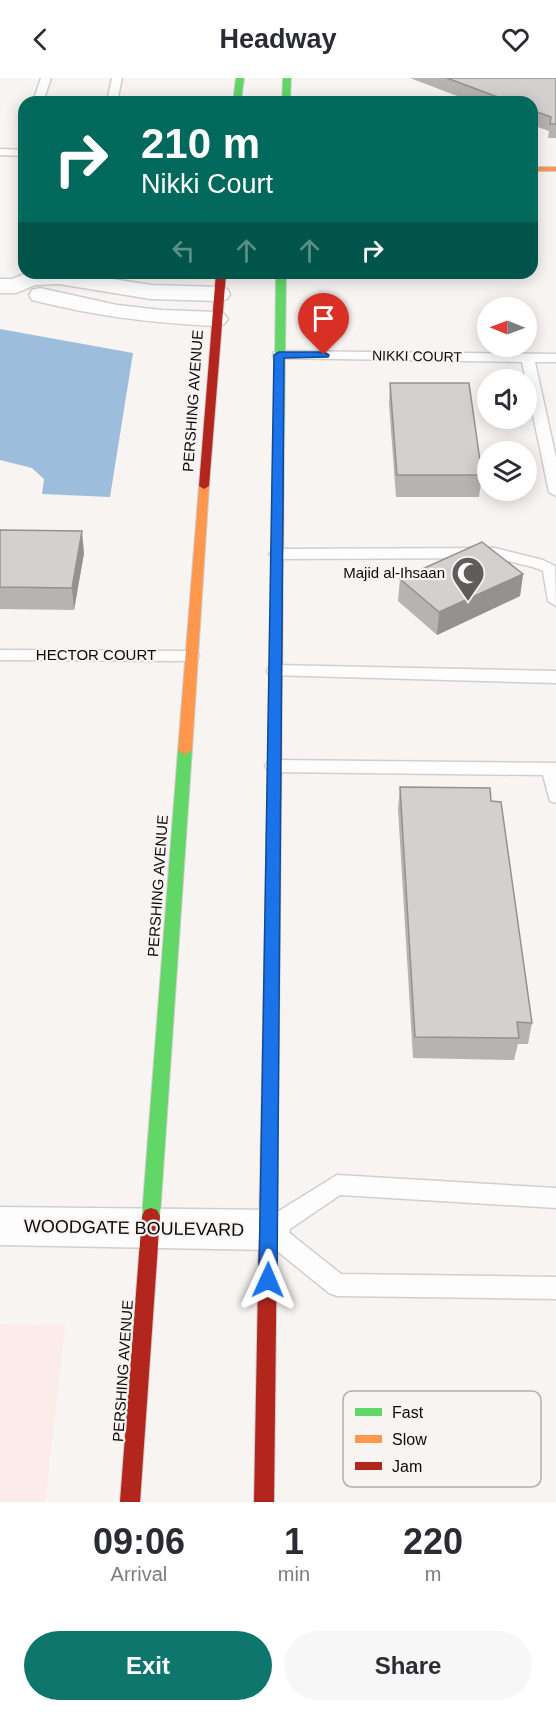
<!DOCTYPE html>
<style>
body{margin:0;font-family:Arial,sans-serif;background:#f7f7f7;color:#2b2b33;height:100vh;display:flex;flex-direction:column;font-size:22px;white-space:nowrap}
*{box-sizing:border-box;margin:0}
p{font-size:20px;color:#7c7c81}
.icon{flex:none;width:33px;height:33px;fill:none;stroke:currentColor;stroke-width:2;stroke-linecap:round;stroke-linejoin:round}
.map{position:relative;height:1424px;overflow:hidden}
.details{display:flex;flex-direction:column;background:#fff;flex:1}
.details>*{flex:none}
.banner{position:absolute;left:18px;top:18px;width:520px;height:183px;border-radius:18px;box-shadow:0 3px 15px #0003;background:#00695c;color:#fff;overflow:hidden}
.needle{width:39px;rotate:271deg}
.tools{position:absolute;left:477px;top:219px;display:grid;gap:12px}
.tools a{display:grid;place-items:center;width:60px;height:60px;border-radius:50%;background:#fff;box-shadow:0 3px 15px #0003;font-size:30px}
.pin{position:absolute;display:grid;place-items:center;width:51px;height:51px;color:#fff;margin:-62px -26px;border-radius:50% 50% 50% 0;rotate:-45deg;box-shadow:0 0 6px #0007}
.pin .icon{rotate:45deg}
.me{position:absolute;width:66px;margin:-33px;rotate:1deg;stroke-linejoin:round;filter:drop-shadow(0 0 4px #0008)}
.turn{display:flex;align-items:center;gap:21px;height:126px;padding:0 24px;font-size:27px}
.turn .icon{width:78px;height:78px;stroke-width:2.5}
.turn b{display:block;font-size:42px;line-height:51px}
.lanes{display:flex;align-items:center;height:57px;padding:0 24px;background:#0003;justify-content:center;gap:30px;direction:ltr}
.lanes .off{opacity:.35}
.eta{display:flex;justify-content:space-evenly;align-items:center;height:102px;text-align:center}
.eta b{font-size:36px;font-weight:700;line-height:42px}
.button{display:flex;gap:12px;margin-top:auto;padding:12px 24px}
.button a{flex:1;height:69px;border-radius:36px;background:#0f766e;color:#fff;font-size:24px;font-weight:700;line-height:69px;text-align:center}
.button a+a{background:#f7f7f7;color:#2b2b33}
header{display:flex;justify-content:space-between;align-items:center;height:78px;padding:0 24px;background:#fff;font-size:27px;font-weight:700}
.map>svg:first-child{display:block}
.education{fill:#fbebe9}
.water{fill:#9dbddd}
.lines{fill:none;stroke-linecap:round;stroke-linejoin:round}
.lane-casing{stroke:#d1cfce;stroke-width:3}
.street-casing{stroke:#d1cfce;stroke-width:3}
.fast-casing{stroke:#d1cfce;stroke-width:2}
.slow-casing{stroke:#d1cfce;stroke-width:2}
.jam-casing{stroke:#d1cfce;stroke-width:2}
.lane{fill:#fefdfd;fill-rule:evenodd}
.street{fill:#fefdfd;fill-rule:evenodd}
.fast{fill:#63d668;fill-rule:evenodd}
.slow{fill:#ff974d;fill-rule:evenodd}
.jam{fill:#b3261e;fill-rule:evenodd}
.wall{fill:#b5b4b2}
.shaded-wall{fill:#949291}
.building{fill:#d3d1cf;stroke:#949291;stroke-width:1.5}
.route{fill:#1a73e8;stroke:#114b97;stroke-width:1.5}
.labels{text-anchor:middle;stroke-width:4.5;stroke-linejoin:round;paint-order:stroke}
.far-street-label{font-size:14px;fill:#0c0b0a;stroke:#f8f4f1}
.street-label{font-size:15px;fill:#0c0b0a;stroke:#f8f4f1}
.poi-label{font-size:15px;fill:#0c0b0a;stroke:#f8f4f1;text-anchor:end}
.near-street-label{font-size:18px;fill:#0c0b0a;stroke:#f8f4f1}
.key{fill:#f8f4f1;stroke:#b1aeac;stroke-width:1.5}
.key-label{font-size:16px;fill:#0c0b0a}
</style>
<header><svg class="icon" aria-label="back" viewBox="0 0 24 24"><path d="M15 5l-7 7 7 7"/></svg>Headway<svg class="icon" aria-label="heart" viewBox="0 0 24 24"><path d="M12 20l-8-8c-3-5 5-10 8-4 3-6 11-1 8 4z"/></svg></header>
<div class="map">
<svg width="556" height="1424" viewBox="0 0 556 1424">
<rect width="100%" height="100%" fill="#f7f4f2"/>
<polygon class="education" points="0,1246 65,1247 45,1424 0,1424"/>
<polygon class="water" points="0,251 133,275 110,419 42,416 44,401 32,390 0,382"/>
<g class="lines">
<defs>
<g id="lane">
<polygon points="41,0 51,0 43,24 33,24"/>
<polygon points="112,0 122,0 117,24 107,24"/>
<polygon points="0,71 24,72 24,78 0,77"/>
<polygon points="279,273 556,276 556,284 535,284 556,380 556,418 549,414 522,284 274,280 273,277 274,274"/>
<polygon points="495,470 543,482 555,488 556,528 548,523 543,493 533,489 495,480 277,481 269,476 277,471"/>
<polygon points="0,572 191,573 197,574 199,578 197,582 191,583 0,582"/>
<polygon points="275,587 556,593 556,605 269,597 267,593 269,589"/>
<polygon points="274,682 556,685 556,725 550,723 543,697 274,694 268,692 265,688 268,684"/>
<polygon points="337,1097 556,1110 556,1130 340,1117 287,1153 341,1196 556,1199 556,1221 337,1218 329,1215 261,1160 257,1152 261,1144"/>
</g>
<g id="street">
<polygon points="27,195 75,195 151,207 219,209 227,211 230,216 227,221 219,223 151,221 59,206 35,207 16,215 0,215 0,201 12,201"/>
<path d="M40,210L117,227L161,232L216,234L224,236L228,241L224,246L216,248C150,245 96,238 32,222L29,217L32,212Z"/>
<polygon points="0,1129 269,1132 284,1138 290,1152 284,1166 269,1172 0,1167"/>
</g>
<g id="fast">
<polygon points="236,0 244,0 241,24 233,24"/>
<polygon points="283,0 291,0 290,24 282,24"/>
<polygon points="276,195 286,195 284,371 279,374 274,371"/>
<polygon points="185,667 192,672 160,1138 157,1144 151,1146 145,1144 142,1138 178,672"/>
</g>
<g id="slow">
<rect x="532" y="89" width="24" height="4"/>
<polygon points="204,405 209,408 192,672 185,677 178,672 199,408"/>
<polygon points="274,730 281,735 277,1154 274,1160 268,1162 262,1160 259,1154 267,735"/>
</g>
<g id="jam">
<polygon points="216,195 226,195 209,408 204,411 199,408"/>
<polygon points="279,368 284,371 281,735 274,740 267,735 274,371"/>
<polygon points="151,1130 157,1132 160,1138 140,1424 120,1424 142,1138 145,1132"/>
<polygon points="268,1146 274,1148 277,1154 274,1424 254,1424 259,1154 262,1148"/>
</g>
</defs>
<use href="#lane" class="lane-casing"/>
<use href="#street" class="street-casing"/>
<use href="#fast" class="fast-casing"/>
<use href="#slow" class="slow-casing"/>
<use href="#jam" class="jam-casing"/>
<use href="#lane" class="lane"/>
<use href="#street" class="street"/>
<use href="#fast" class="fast"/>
<use href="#slow" class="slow"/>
<use href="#jam" class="jam"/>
</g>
<g class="wall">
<polygon points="410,0 556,0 556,60 548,60 549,53 532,47 532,24 473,24"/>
<polygon points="390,305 482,397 479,419 396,419 389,326"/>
<polygon points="0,452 84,475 74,532 0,531"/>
<polygon points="523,496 520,518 437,557 398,523 400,501"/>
<polygon points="400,709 491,723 532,945 528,966 518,966 514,982 413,980 398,731"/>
</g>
<g class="shaded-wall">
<polygon points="82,453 84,475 74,532 72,510"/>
<polygon points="523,496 520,518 437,557 439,534"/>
</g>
<g class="building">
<polygon points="447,0 556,0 556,46 550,46 551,39 532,32 532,24 511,24"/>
<polygon points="390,305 469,305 482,397 397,397"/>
<polygon points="0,452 82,453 72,510 0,509"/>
<polygon points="482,464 523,496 439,534 400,501"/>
<polygon points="400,709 490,710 491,723 501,724 532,945 517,944 519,960 415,959"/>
</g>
<polygon class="route" points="324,274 329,277 328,279 284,280 277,1202 274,1208 268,1211 261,1208 259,1202 274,277 279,274"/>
<defs>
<symbol id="mosque-pin" viewBox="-11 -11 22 30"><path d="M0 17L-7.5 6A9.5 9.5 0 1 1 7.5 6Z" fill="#5e5d5b" stroke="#f8f4f1"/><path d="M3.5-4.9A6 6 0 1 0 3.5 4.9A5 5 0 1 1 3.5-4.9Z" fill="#fff"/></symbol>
</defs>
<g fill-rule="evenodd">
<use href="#mosque-pin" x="449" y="476" width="38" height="52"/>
</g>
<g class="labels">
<g class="far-street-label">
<text transform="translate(417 278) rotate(1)" y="5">NIKKI COURT</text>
</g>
<g class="street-label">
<text transform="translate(193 323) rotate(-86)" y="5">PERSHING AVENUE</text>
<text x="96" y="582">HECTOR COURT</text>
<text transform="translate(158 808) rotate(-86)" y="5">PERSHING AVENUE</text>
<text transform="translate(123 1293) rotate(-86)" y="5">PERSHING AVENUE</text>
</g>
<g class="poi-label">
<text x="445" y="500">Majid al-Ihsaan</text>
</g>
<g class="near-street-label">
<text transform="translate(134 1150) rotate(1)" y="6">WOODGATE BOULEVARD</text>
</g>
</g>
<rect x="343" y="1313" width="198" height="96" rx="9" class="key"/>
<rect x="355" y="1330" width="27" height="8" fill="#63d668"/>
<rect x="355" y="1357" width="27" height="8" fill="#ff974d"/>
<rect x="355" y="1384" width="27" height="8" fill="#b3261e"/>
<g class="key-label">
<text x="392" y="1340">Fast</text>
<text x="392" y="1367">Slow</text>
<text x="392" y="1394">Jam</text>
</g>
</svg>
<div class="tools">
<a><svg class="needle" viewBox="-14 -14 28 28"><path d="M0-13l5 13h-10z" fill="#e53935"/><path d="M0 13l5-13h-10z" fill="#7c7c81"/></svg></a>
<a><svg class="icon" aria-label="sound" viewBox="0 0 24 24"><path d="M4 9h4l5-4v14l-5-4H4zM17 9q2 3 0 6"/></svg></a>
<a><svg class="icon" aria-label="layers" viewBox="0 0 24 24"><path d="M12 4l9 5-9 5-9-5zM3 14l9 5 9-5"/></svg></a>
</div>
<div class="pin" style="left:324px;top:277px;background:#d93025"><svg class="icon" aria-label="arrive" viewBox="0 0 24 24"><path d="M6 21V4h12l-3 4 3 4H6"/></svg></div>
<svg class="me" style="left:268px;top:1202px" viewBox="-20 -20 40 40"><path d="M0-17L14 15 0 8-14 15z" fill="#1a73e8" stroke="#fff" stroke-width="4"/></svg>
<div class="banner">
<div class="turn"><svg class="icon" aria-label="right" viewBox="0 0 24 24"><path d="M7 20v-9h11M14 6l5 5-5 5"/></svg><div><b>210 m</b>Nikki Court</div></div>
<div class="lanes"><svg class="icon off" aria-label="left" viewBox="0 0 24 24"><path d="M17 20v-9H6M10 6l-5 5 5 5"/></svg><svg class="icon off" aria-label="ahead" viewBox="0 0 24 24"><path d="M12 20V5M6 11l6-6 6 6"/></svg><svg class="icon off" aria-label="ahead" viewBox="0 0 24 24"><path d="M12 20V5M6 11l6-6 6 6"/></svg><svg class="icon" aria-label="right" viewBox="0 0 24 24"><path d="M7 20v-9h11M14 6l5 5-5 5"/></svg></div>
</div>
</div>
<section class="details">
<div class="eta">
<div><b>09:06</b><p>Arrival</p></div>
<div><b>1</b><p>min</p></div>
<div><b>220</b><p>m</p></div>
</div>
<div class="button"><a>Exit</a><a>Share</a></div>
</section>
